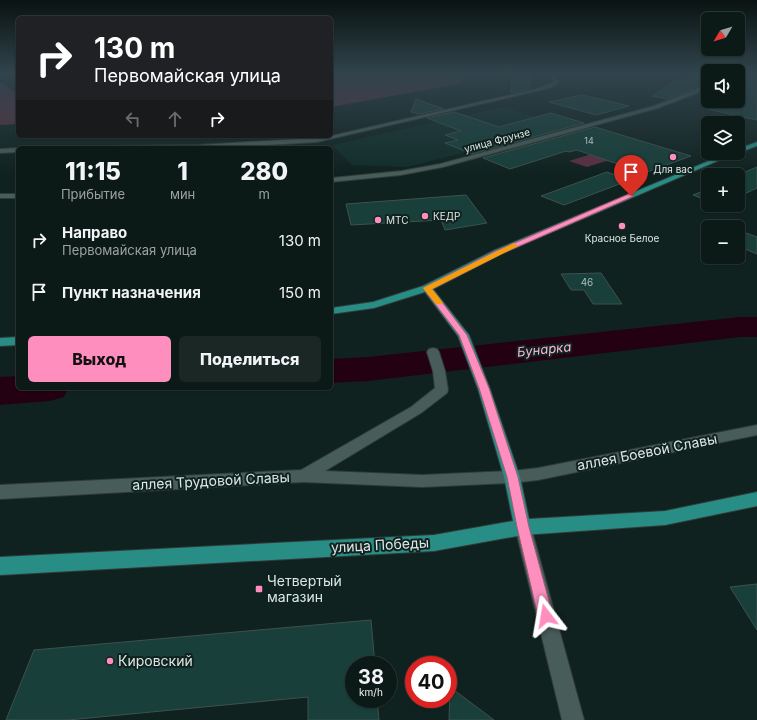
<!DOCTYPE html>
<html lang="ru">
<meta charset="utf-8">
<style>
body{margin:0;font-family:Inter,sans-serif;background:#1a2724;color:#f1f3f6;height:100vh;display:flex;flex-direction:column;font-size:15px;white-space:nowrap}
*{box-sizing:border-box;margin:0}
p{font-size:13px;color:#9aa1a1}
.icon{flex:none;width:22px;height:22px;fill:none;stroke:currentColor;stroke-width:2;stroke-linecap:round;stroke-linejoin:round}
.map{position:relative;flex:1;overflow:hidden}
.details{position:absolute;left:16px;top:146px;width:317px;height:244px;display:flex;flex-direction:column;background:#0c1a17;border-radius:6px;box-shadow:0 1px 3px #0004,0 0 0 1px #2c3836}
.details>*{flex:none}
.hud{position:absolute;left:16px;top:16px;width:317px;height:122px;border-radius:6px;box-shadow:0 1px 3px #0004,0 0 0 1px #2c3836;background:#202124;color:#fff;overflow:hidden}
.needle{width:26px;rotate:232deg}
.tools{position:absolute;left:701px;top:12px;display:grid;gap:8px}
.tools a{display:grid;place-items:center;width:44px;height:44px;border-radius:6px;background:#0c1a17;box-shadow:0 1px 3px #0004,0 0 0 1px #2c3836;font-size:20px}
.speed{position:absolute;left:345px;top:656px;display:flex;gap:8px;font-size:20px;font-weight:700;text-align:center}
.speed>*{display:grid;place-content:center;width:52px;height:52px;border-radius:50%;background:#0c1a17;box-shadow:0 1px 3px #0004,0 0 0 1px #2c3836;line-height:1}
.speed small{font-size:10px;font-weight:400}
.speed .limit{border:6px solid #d22;background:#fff;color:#111}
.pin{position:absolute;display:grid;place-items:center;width:34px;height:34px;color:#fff;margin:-41px -17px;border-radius:50% 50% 50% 0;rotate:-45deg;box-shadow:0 0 4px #0007}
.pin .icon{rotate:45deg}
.me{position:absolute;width:44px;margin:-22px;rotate:346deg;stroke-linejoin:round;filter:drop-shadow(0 0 3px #0008)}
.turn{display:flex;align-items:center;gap:14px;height:84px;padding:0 12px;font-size:18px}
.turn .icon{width:52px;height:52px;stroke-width:2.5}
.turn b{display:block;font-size:28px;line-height:34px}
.lanes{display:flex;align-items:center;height:38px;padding:0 12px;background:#0003;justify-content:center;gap:20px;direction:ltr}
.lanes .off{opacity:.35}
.eta{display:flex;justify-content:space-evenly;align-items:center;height:68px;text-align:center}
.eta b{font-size:24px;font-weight:800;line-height:28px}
.primary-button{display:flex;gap:8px;margin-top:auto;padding:8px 12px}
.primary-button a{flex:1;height:46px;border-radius:6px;background:#fe8ebe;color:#111;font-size:16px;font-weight:800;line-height:46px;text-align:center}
.primary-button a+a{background:#1a2724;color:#f1f3f6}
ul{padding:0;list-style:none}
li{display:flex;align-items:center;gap:12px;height:52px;padding:0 12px}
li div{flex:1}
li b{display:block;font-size:15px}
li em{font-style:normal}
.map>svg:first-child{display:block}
.built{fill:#112d2a}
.green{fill:#5b2f42}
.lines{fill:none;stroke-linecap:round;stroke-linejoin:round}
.river{fill:#240112;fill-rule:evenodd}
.building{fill:#183f3a;stroke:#3e514e}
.minor-casing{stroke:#303b39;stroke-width:2}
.major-casing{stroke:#303b39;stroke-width:2}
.minor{fill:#485c59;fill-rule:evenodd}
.major{fill:#288d85;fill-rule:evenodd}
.route{fill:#fe8ebe;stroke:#a55c7c}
.slow{fill:#f59e0b}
.poi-dot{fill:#fe8ebe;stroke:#10221f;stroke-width:1.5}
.labels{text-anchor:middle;stroke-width:4;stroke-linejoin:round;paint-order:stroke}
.far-number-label{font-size:9px;fill:#abbdba}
.far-street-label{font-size:10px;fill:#dce7e5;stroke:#10221f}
.far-poi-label{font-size:10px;fill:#dce7e5;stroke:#10221f}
.number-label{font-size:10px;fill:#abbdba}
.water-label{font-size:13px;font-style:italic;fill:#fab6d1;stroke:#10221f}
.near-street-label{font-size:14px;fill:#dce7e5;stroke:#10221f}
.near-poi-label{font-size:14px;fill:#dce7e5;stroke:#10221f;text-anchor:start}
</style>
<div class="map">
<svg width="757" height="720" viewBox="0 0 757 720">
<rect width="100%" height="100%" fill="#10221f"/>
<polygon class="built" points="503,107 568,127 407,167 352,165 332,145"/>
<g class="green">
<polygon points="331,73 470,73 458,84 331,107"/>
<polygon points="0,83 2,83 18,95 18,124 0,125"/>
<polygon points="598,152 616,158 587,167 569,161"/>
</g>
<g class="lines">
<g class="river">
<polygon points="740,317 757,317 757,337 740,337 368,381 331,383 331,359 368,357"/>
<polygon points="18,376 18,388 69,388 64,397 50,401 0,405 0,377"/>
</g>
</g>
<g class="building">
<polygon points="512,73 532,73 529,89 514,93 511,92"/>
<polygon points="687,73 708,73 708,75 692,90 667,99 652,96"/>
<polygon points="757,73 757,120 703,108 704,101 738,101 738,77"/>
<polygon points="582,95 629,106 596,115 549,102"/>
<polygon points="416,99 444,109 418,114 411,112"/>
<polygon points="454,112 499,127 551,113 584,123 472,154 445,143 458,140 445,135 461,131 427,118"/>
<polygon points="595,127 691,156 644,173 577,150 569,152 566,151 510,169 483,158"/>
<polygon points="757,167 757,188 738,197 738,175"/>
<polygon points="607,172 630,180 564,205 541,196"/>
<polygon points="708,189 708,201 693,195"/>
<polygon points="466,195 487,223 445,230 441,220 351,225 346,204"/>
<polygon points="738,230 757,237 757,254 738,246"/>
<polygon points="601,273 622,304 593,304 584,290 571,290 561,274"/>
<polygon points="757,584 757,630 730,587"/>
<polygon points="371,620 375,665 354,665 354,699 377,699 379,720 308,720 308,697 68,720 6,720 34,650"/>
<polygon points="450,687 494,720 449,720"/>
</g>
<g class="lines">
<defs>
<g id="minor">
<polygon points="545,73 553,74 559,82 552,87 537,91 317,142 213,148 110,148 113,146 199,145 317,138 331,136 536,89 555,82 551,76"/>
<polygon points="708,81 708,84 697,93 658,108 443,167 401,175 331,182 331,178 401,171 440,164 654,106 693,91"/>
<polygon points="18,148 18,152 0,153 0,149"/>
<rect x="0" y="194" width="18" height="4"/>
<polygon points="433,348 437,349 439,352 445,371 448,390 447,393 421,413 325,471 422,475 512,471 538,468 757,425 757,435 538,480 512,483 422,487 303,482 0,499 0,485 301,470 411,407 435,388 433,371 427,352 429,349"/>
<polygon points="523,519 529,522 531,527 584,720 562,720 515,527 517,522"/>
</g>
<g id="major">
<polygon points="757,142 757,146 738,153 738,149"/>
<polygon points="728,153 736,153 501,254 433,289 469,335 490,389 520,477 529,519 665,511 757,492 757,506 665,525 523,535 434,551 0,575 0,557 434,535 513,521 504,477 478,389 458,336 425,292 374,308 331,314 331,308 373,302 423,286 495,250"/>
<polygon points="18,337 18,345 0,346 0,338"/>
</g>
</defs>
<use href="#minor" class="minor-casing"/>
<use href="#major" class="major-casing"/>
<use href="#minor" class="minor"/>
<use href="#major" class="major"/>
</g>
<linearGradient id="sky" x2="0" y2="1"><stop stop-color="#091311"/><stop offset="0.42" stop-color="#31444d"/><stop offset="1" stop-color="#31444d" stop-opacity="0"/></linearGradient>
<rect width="757" height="174" fill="url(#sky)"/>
<polygon class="route" points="629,194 634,196 501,254 432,289 467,335 489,388 518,477 529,527 553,616 551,621 546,623 541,621 538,616 517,527 507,477 479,388 459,335 423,288 496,251"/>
<polygon class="slow" points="514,243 517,245 516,247 432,289 443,303 441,304 436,304 423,288"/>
<g class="poi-dot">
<circle cx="673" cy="157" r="4"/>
<circle cx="425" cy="216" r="4"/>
<circle cx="378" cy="220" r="4"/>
<circle cx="622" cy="226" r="4"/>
<rect x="255" y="585" width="8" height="8" rx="2"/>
<circle cx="110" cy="661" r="4"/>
</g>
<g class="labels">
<g class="far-number-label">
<text x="589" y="144">14</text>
</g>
<g class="far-street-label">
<text transform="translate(497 140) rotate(-15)" y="4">улица Фрунзе</text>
</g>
<g class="far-poi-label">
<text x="673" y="173">Для вас</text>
<text x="433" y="220" text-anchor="start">КЕДР</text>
<text x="386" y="224" text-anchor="start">МТС</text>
<text x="622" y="242">Красное Белое</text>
</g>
<g class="number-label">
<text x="587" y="286">46</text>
</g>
<g class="water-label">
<text transform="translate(544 349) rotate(-6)" y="5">Бунарка</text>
</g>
<g class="near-street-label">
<text transform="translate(647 452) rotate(-11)" y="5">аллея Боевой Славы</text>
<text transform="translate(211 481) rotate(-3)" y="5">аллея Трудовой Славы</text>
<text transform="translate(380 545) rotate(-3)" y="5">улица Победы</text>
</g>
<g class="near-poi-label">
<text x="267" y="586">Четвертый<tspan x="267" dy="16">магазин</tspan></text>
<text x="118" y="666">Кировский</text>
</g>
</g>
</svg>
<div class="tools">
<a><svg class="needle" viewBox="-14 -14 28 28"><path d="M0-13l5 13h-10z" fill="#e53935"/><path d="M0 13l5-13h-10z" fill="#9aa1a1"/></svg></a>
<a><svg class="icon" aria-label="sound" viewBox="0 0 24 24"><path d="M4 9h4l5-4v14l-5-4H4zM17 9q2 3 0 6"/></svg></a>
<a><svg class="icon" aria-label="layers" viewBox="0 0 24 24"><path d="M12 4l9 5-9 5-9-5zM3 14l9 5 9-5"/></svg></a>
<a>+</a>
<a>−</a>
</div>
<div class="speed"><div>38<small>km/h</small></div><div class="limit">40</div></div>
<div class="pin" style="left:631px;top:196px;background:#d93025"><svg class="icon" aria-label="arrive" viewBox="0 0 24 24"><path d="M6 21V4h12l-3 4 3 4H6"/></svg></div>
<svg class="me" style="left:546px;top:616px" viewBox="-20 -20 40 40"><path d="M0-17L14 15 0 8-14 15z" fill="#fe8ebe" stroke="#fff" stroke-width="4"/></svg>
<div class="hud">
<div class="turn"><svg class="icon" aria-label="right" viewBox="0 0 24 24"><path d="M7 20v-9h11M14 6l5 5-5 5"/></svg><div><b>130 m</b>Первомайская улица</div></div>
<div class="lanes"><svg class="icon off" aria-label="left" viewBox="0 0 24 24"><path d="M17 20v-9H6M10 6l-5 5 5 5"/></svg><svg class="icon off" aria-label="ahead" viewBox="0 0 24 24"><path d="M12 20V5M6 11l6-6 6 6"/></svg><svg class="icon" aria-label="right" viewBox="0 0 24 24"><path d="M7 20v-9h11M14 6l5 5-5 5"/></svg></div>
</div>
<section class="details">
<div class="eta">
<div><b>11:15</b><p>Прибытие</p></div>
<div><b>1</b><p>мин</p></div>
<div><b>280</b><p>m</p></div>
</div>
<ul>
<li><svg class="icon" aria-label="right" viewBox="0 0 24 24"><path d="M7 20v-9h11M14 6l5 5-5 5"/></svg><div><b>Направо</b><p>Первомайская улица</p></div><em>130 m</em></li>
<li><svg class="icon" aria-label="arrive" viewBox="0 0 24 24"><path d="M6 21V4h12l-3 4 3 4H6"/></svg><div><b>Пункт назначения</b></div><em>150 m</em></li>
</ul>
<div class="primary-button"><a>Выход</a><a>Поделиться</a></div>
</section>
</div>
